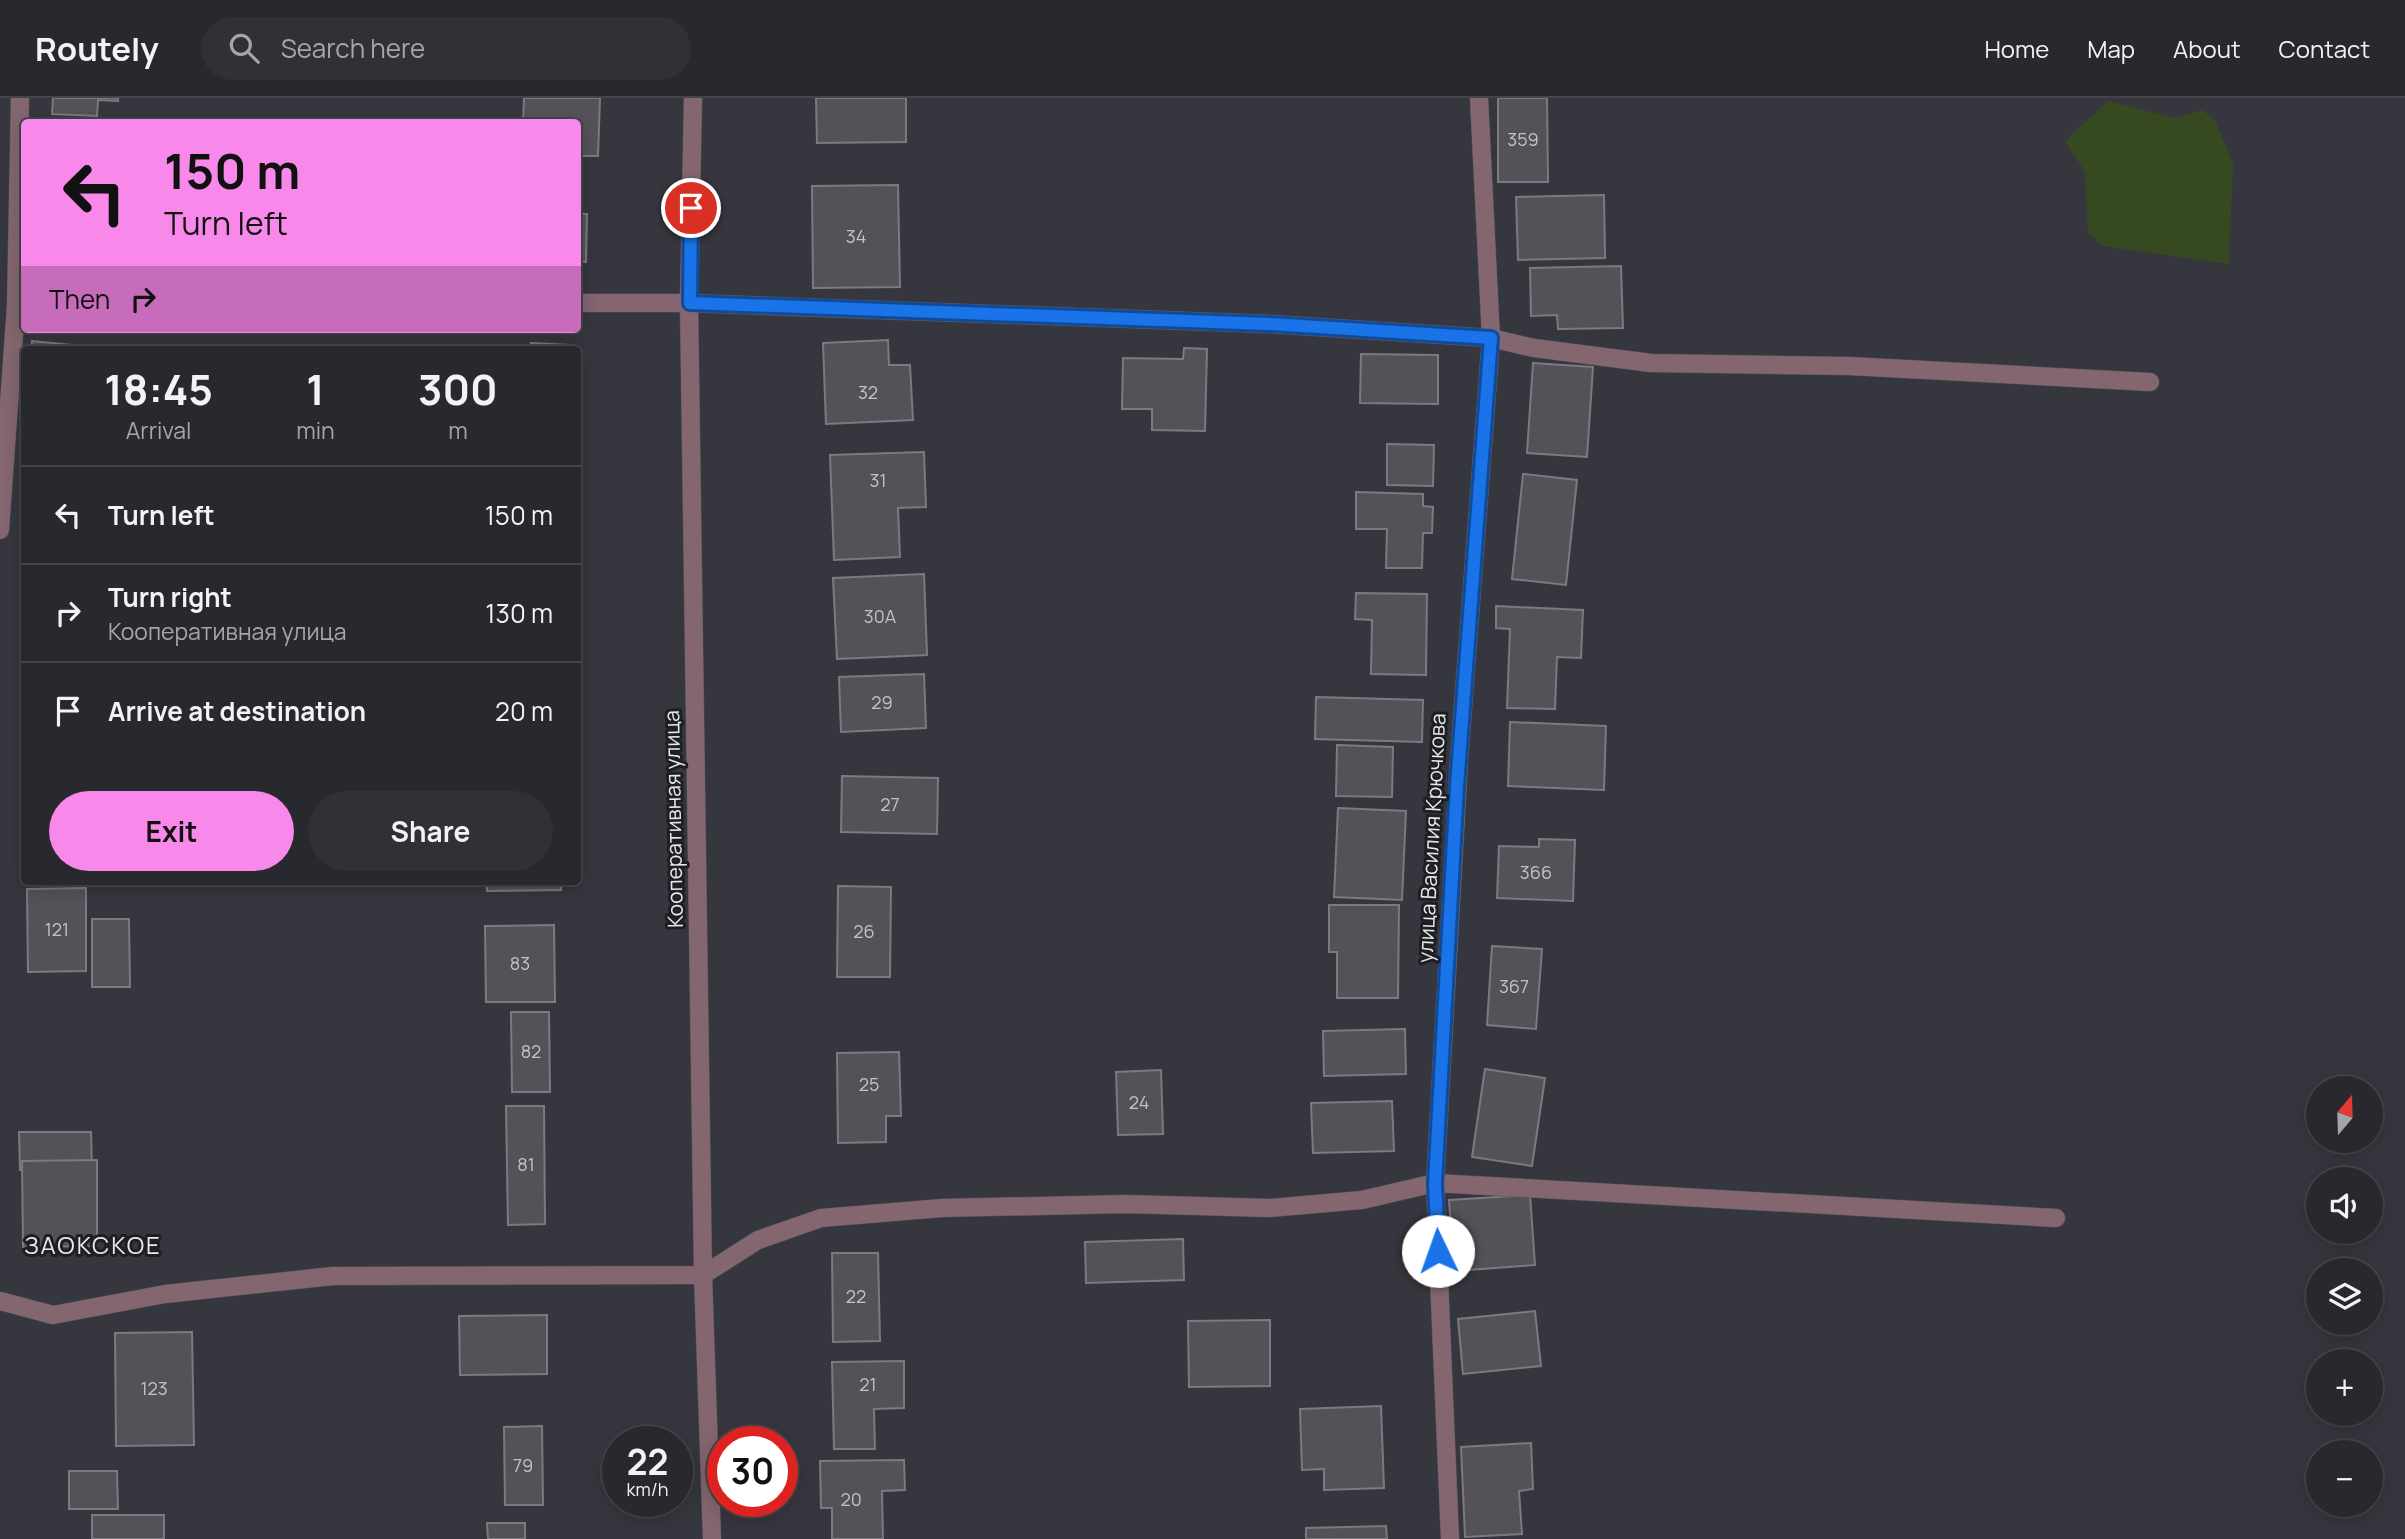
<!DOCTYPE html>
<meta charset="utf-8">
<style>
body{margin:0;font-family:Manrope,sans-serif;background:#303136;color:#f1f3f6;height:100vh;display:flex;flex-direction:column;font-size:26px;white-space:nowrap}
*{box-sizing:border-box;margin:0}
p{font-size:23px;color:#a5a6aa}
.icon{flex:none;width:38px;height:38px;fill:none;stroke:currentColor;stroke-width:2;stroke-linecap:round;stroke-linejoin:round}
.map{position:relative;flex:1;overflow:hidden}
.sheet{position:absolute;left:21px;top:248px;width:560px;height:539px;display:flex;flex-direction:column;background:#28292e;border-radius:7px;box-shadow:0 4px 18px #0003,0 0 0 2px #44454a}
.sheet>*{flex:none}
.banner{position:absolute;left:21px;top:21px;width:560px;height:214px;border-radius:7px;box-shadow:0 4px 18px #0003,0 0 0 2px #44454a;background:#f888ea;color:#111;overflow:hidden}
.needle{width:46px;rotate:19deg}
.fabs{position:absolute;left:2306px;top:978px;display:grid;gap:14px}
.fabs a{display:grid;place-items:center;width:77px;height:77px;border-radius:50%;background:#28292e;box-shadow:0 4px 18px #0003,0 0 0 2px #44454a;font-size:35px}
.speed{position:absolute;left:602px;top:1328px;display:flex;gap:14px;font-size:35px;font-weight:700;text-align:center}
.speed>*{display:grid;place-content:center;width:91px;height:91px;border-radius:50%;background:#28292e;box-shadow:0 4px 18px #0003,0 0 0 2px #44454a;line-height:1}
.speed small{font-size:18px;font-weight:400}
.speed .limit{border:10px solid #d22;background:#fff;color:#111}
.pin{position:absolute;display:grid;place-items:center;width:60px;height:60px;color:#fff;margin:-30px;border:4px solid #fff;border-radius:50%;box-shadow:0 2px 7px #0007}
.me{position:absolute;width:77px;margin:-38px;rotate:357deg;stroke-linejoin:round;filter:drop-shadow(0 0 5px #0008)}
.turn{display:flex;align-items:center;gap:24px;height:147px;padding:0 28px;font-size:32px}
.turn .icon{width:91px;height:91px;stroke-width:2.5}
.turn b{display:block;font-size:49px;line-height:60px}
.then{display:flex;align-items:center;height:66px;padding:0 28px;background:#0003;gap:14px;font-size:26px}
.eta{display:flex;justify-content:space-evenly;align-items:center;height:119px;text-align:center}
.eta b{font-size:42px;font-weight:700;line-height:49px}
.button{display:flex;gap:14px;margin-top:auto;padding:14px 28px}
.button a{flex:1;height:80px;border-radius:42px;background:#f888ea;color:#111;font-size:28px;font-weight:700;line-height:80px;text-align:center}
.button a+a{background:#303136;color:#f1f3f6}
ul{padding:0;list-style:none}
li{display:flex;align-items:center;gap:21px;height:98px;padding:0 28px;border-top:2px solid #44454a}
li div{flex:1}
li b{display:block;font-size:26px}
li em{font-style:normal}
header{display:flex;align-items:center;gap:42px;box-sizing:border-box;height:98px;padding:0 35px;background:#28292e;border-bottom:2px solid #44454a}
header strong{font-size:33px}
nav{display:flex;gap:38px;margin-inline-start:auto;font-size:24px}
.search{width:490px;height:63px;background:#303136;display:flex;align-items:center;gap:18px;box-sizing:border-box;padding:0 24px;border-radius:38px;color:#a5a6aa;font-size:26px}
.map>svg:first-child{display:block}
.green{fill:#374921}
.building{fill:#555158;stroke:#7d7980;stroke-width:2}
.lines{fill:none;stroke-linecap:round;stroke-linejoin:round}
.service-casing{stroke:#52535a;stroke-width:19}
.minor-casing{stroke:#52535a;stroke-width:19}
.tertiary-casing{stroke:#52535a;stroke-width:19}
.service{stroke:#83666f;stroke-width:18}
.minor{stroke:#83666f;stroke-width:18}
.tertiary{stroke:#83666f;stroke-width:18}
.route-casing{stroke:#114b97;stroke-width:18}
.route{stroke:#1a73e8;stroke-width:12}
.labels{text-anchor:middle;stroke-width:6;stroke-linejoin:round;paint-order:stroke}
.number-label{font-size:18px;fill:#c2c2c8}
.street-label{font-size:21px;fill:#e7e8ed;stroke:#1e1f22}
.quarter-label{font-size:24px;letter-spacing:2px;fill:#e7e8ed;stroke:#1e1f22}
</style>
<header>
<strong>Routely</strong>
<div class="search"><svg class="icon" aria-label="search" viewBox="0 0 24 24"><circle cx="10" cy="10" r="6"/><path d="M15 15l6 6"/></svg>Search here</div>
<nav><a>Home</a><a>Map</a><a>About</a><a>Contact</a></nav>
</header>
<div class="map">
<svg width="2405" height="1441" viewBox="0 0 2405 1441">
<rect width="100%" height="100%" fill="#36373e"/>
<polygon class="green" points="2108,3 2175,20 2202,12 2215,22 2233,66 2229,166 2103,148 2088,135 2085,74 2065,43"/>
<g class="building">
<polygon points="53,0 118,0 118,3 98,2 97,18 52,16"/>
<polygon points="524,0 600,0 598,58 578,58 578,24 523,24"/>
<polygon points="816,0 906,0 906,44 817,45"/>
<polygon points="1498,0 1547,0 1548,84 1498,84"/>
<polygon points="898,87 900,189 813,190 812,88"/>
<polygon points="1604,97 1605,160 1518,162 1516,99"/>
<polygon points="578,116 587,116 586,164 578,163"/>
<polygon points="1621,168 1623,230 1558,231 1557,217 1531,218 1530,170"/>
<polygon points="888,242 889,267 910,267 913,322 826,326 823,245"/>
<polygon points="32,243 114,251 113,252 31,252"/>
<polygon points="531,245 569,247 569,252 531,252"/>
<polygon points="1184,250 1207,251 1205,333 1152,332 1152,311 1122,311 1123,260 1183,261"/>
<polygon points="1361,256 1438,257 1438,306 1360,305"/>
<polygon points="1533,265 1593,269 1587,359 1527,355"/>
<polygon points="1387,346 1434,347 1433,388 1387,387"/>
<polygon points="924,354 926,409 898,410 900,459 834,462 830,357"/>
<polygon points="1523,376 1577,382 1566,487 1512,481"/>
<polygon points="1356,394 1423,396 1423,408 1433,409 1432,435 1423,435 1422,470 1386,470 1387,431 1356,431"/>
<polygon points="924,476 927,557 837,561 833,480"/>
<polygon points="1356,495 1427,496 1426,577 1371,576 1372,522 1355,521"/>
<polygon points="1496,508 1583,512 1581,560 1557,559 1555,611 1507,610 1510,531 1496,530"/>
<polygon points="924,576 926,630 841,634 839,579"/>
<polygon points="1316,599 1423,602 1422,644 1315,641"/>
<polygon points="1510,624 1606,628 1604,692 1508,688"/>
<polygon points="1337,647 1393,649 1392,699 1336,698"/>
<polygon points="22,671 24,671 24,738 23,738"/>
<polygon points="842,678 938,680 937,736 841,734"/>
<polygon points="1338,710 1406,713 1402,802 1334,799"/>
<polygon points="1539,741 1575,742 1573,803 1497,800 1499,748 1539,749"/>
<polygon points="487,784 561,784 561,792 487,793"/>
<polygon points="838,788 891,789 890,879 837,879"/>
<polygon points="86,790 86,873 28,874 27,791"/>
<polygon points="1329,807 1399,807 1398,900 1337,900 1337,854 1329,854"/>
<polygon points="92,821 129,821 130,889 92,889"/>
<polygon points="554,827 555,904 486,904 485,828"/>
<polygon points="1492,848 1542,851 1536,931 1487,927"/>
<polygon points="511,914 549,914 550,994 512,994"/>
<polygon points="1405,931 1406,976 1324,978 1323,933"/>
<polygon points="899,954 901,1018 886,1018 886,1044 838,1045 837,955"/>
<polygon points="1485,971 1545,980 1532,1068 1472,1059"/>
<polygon points="1161,972 1163,1036 1118,1037 1116,974"/>
<polygon points="1392,1003 1394,1053 1313,1055 1311,1005"/>
<polygon points="506,1008 544,1008 545,1126 508,1127"/>
<polygon points="19,1034 91,1034 92,1071 20,1072"/>
<polygon points="97,1062 97,1148 23,1149 22,1063"/>
<polygon points="1530,1097 1535,1167 1454,1173 1449,1102"/>
<polygon points="1183,1141 1184,1182 1086,1185 1085,1144"/>
<polygon points="832,1155 878,1155 880,1243 833,1244"/>
<polygon points="1535,1213 1541,1268 1463,1276 1458,1221"/>
<polygon points="547,1217 547,1276 460,1277 459,1218"/>
<polygon points="1270,1222 1270,1288 1189,1289 1188,1223"/>
<polygon points="192,1234 194,1347 116,1348 115,1235"/>
<polygon points="904,1263 904,1310 874,1311 875,1351 834,1351 832,1264"/>
<polygon points="1381,1308 1384,1390 1324,1392 1324,1371 1302,1372 1300,1311"/>
<polygon points="542,1328 543,1407 505,1407 504,1329"/>
<polygon points="1531,1345 1533,1391 1519,1393 1522,1436 1465,1439 1461,1349"/>
<polygon points="904,1362 905,1392 882,1393 883,1441 832,1441 832,1410 821,1410 820,1363"/>
<polygon points="69,1373 117,1373 118,1411 69,1411"/>
<rect x="92" y="1417" width="72" height="24"/>
<polygon points="487,1425 525,1425 525,1441 488,1441"/>
<polygon points="1386,1428 1387,1441 1306,1441 1306,1430"/>
</g>
<g class="lines">
<defs>
<g id="service">
<polyline points="1491,240 1534,250 1651,265 1849,268 2150,284"/>
<polyline points="0,1203 53,1217 165,1196 333,1178 703,1177 758,1142 821,1120 942,1110 1125,1106 1269,1110 1362,1102 1435,1085 2056,1120"/>
</g>
<g id="minor">
<polyline points="578,205 689,205 1269,226 1491,240"/>
<polyline points="0,432 16,208 20,0"/>
<polyline points="1450,1441 1435,1085 1459,662 1491,240 1479,0"/>
</g>
<polyline id="tertiary" points="693,0 689,205 703,1177 712,1441"/>
</defs>
<use href="#service" class="service-casing"/>
<use href="#minor" class="minor-casing"/>
<use href="#tertiary" class="tertiary-casing"/>
<use href="#service" class="service"/>
<use href="#minor" class="minor"/>
<use href="#tertiary" class="tertiary"/>
</g>
<g class="lines">
<defs>
<polyline id="route" points="691,110 690,205 1269,226 1491,240 1457,688 1435,1085 1438,1153"/>
</defs>
<use href="#route" class="route-casing"/>
<use href="#route" class="route"/>
</g>
<g class="labels">
<g class="number-label">
<text x="1523" y="48">359</text>
<text x="856" y="145">34</text>
<text x="868" y="301">32</text>
<text x="878" y="389">31</text>
<text x="880" y="525">30А</text>
<text x="882" y="611">29</text>
<text x="890" y="713">27</text>
<text x="1536" y="781">366</text>
<text x="57" y="838">121</text>
<text x="864" y="840">26</text>
<text x="520" y="872">83</text>
<text x="1514" y="895">367</text>
<text x="531" y="960">82</text>
<text x="869" y="993">25</text>
<text x="1139" y="1011">24</text>
<text x="526" y="1073">81</text>
<text x="856" y="1205">22</text>
<text x="868" y="1293">21</text>
<text x="154" y="1297">123</text>
<text x="523" y="1374">79</text>
<text x="851" y="1408">20</text>
</g>
<g class="street-label">
<text transform="translate(674 721) rotate(-91)" y="7">Кооперативная улица</text>
<text transform="translate(1432 740) rotate(-87)" y="7">улица Василия Крючкова</text>
</g>
<g class="quarter-label">
<text x="93" y="1156">ЗАОКСКОЕ</text>
</g>
</g>
</svg>
<div class="fabs">
<a><svg class="needle" viewBox="-14 -14 28 28"><path d="M0-13l5 13h-10z" fill="#e53935"/><path d="M0 13l5-13h-10z" fill="#a5a6aa"/></svg></a>
<a><svg class="icon" aria-label="sound" viewBox="0 0 24 24"><path d="M4 9h4l5-4v14l-5-4H4zM17 9q2 3 0 6"/></svg></a>
<a><svg class="icon" aria-label="layers" viewBox="0 0 24 24"><path d="M12 4l9 5-9 5-9-5zM3 14l9 5 9-5"/></svg></a>
<a>+</a>
<a>−</a>
</div>
<div class="speed"><div>22<small>km/h</small></div><div class="limit">30</div></div>
<div class="pin" style="left:691px;top:110px;background:#d93025"><svg class="icon" aria-label="arrive" viewBox="0 0 24 24"><path d="M6 21V4h12l-3 4 3 4H6"/></svg></div>
<svg class="me" style="left:1438px;top:1153px" viewBox="-20 -20 40 40"><circle r="19" fill="#fff"/><path d="M0-13L10 11 0 6-10 11z" fill="#1a73e8"/></svg>
<div class="banner">
<div class="turn"><svg class="icon" aria-label="left" viewBox="0 0 24 24"><path d="M17 20v-9H6M10 6l-5 5 5 5"/></svg><div><b>150 m</b>Turn left</div></div>
<div class="then">Then<svg class="icon" aria-label="right" viewBox="0 0 24 24"><path d="M7 20v-9h11M14 6l5 5-5 5"/></svg></div>
</div>
<section class="sheet">
<div class="eta">
<div><b>18:45</b><p>Arrival</p></div>
<div><b>1</b><p>min</p></div>
<div><b>300</b><p>m</p></div>
</div>
<ul>
<li><svg class="icon" aria-label="left" viewBox="0 0 24 24"><path d="M17 20v-9H6M10 6l-5 5 5 5"/></svg><div><b>Turn left</b></div><em>150 m</em></li>
<li><svg class="icon" aria-label="right" viewBox="0 0 24 24"><path d="M7 20v-9h11M14 6l5 5-5 5"/></svg><div><b>Turn right</b><p>Кооперативная улица</p></div><em>130 m</em></li>
<li><svg class="icon" aria-label="arrive" viewBox="0 0 24 24"><path d="M6 21V4h12l-3 4 3 4H6"/></svg><div><b>Arrive at destination</b></div><em>20 m</em></li>
</ul>
<div class="button"><a>Exit</a><a>Share</a></div>
</section>
</div>
